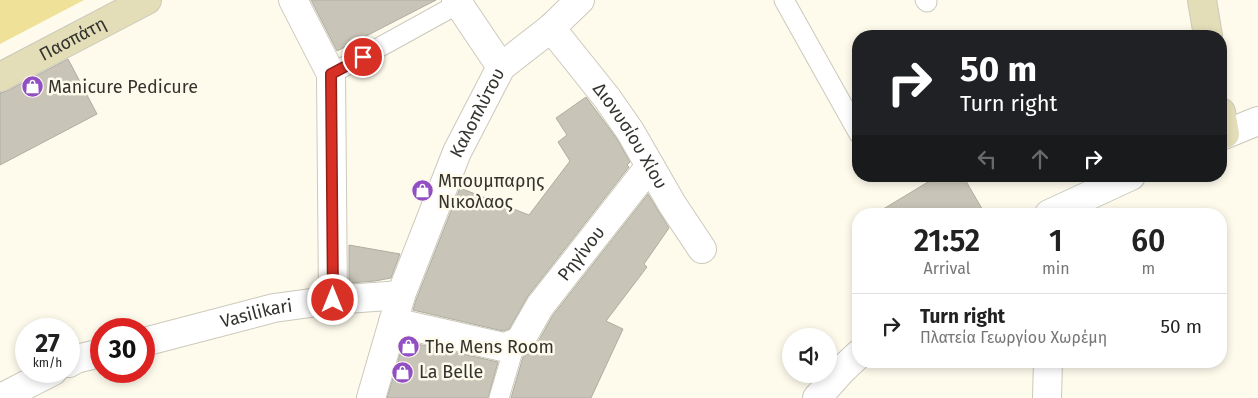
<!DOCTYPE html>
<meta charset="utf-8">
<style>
body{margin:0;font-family:"Fira Sans",sans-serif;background:#f6f6f6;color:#222;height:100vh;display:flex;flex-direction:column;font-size:19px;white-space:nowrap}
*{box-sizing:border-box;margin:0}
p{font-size:16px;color:#767676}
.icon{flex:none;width:28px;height:28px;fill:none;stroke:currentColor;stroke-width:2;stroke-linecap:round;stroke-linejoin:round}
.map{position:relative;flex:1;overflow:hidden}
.details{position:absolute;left:852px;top:208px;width:375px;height:160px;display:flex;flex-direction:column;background:#fff;border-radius:20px;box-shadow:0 2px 8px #0003}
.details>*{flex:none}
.guide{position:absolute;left:852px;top:30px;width:375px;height:152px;border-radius:20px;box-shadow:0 2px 8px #0003;background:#202124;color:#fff;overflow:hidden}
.tools{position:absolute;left:782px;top:328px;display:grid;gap:10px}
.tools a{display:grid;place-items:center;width:55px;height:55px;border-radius:50%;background:#fff;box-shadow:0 2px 8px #0003;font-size:25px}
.speed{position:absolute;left:15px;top:318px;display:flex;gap:10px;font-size:25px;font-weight:700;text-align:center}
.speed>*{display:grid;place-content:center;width:65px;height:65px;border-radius:50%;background:#fff;box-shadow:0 2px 8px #0003;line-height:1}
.speed small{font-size:12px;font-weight:400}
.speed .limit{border:8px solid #d22;background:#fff;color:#111}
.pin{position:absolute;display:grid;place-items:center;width:42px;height:42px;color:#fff;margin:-21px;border:2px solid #fff;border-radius:50%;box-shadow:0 1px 5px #0007}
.me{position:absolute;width:55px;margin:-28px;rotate:0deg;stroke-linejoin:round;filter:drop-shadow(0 0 4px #0008)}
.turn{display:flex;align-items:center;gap:18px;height:105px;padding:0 25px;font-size:22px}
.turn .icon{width:65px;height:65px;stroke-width:2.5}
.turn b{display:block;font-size:35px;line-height:42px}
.lanes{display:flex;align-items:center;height:48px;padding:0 25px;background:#0003;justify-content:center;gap:25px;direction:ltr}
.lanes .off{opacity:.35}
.eta{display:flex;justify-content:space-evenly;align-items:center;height:85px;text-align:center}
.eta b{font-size:30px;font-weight:600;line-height:35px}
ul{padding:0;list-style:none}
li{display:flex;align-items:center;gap:15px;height:65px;padding:0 25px;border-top:1px solid #e0e0e0}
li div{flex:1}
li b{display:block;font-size:19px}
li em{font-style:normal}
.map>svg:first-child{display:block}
.green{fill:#f0e198}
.building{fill:#c8c5b8;stroke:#afada0}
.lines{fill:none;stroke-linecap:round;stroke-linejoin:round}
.lane-casing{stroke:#cbc9bb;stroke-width:21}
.street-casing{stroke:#cbc9bb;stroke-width:30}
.secondary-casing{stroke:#cbc9bb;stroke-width:30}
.lane{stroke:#fff;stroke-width:19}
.street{stroke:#fff;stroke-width:28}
.secondary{stroke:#e3ddb8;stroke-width:28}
.route-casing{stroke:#8d1f18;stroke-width:12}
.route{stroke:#d93025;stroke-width:9}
.labels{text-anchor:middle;stroke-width:5;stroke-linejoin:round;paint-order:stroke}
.street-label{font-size:18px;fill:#34332e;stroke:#fefbed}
.poi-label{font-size:18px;fill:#34332e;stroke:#fefbed;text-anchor:start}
</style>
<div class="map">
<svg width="1258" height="398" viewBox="0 0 1258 398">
<rect width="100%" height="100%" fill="#fefbed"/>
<polygon class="green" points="0,0 84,0 0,44"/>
<g class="building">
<polygon points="311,0 436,0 337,51"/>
<polygon points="68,59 97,114 0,165 0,93 7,91"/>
<polygon points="586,97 617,139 630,162 627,165 629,167 528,296 509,329 503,331 413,310 416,300 460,188 529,215 570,161 558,142 567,135 556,118"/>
<polygon points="938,176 963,176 985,214 875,214"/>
<polygon points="648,194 669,228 644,264 647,267 606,321 623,329 591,398 511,398 523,357 534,349 553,315"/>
<polygon points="349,245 400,254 391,278 375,281 349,283"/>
<polygon points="404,341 498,362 488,398 387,398"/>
</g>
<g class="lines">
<defs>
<g id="lane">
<polyline points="784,0 859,134"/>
<polyline points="925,0 927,2"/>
<polyline points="331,74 458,4"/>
<polyline points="499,398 515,344"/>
</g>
<g id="street">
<polyline points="293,0 331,74 333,300"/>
<polyline points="456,0 501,67"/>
<path id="s1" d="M551,28L607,98L630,131L672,204L702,249"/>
<polyline points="1221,136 1258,121"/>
<polyline points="1049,214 1131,176"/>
<path id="s2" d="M393,322L503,347L508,346L520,341L540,306L650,166"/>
<path id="s3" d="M144,342L274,308L333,300L401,295"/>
<polyline points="69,363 76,359 101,353"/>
<polyline points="1,398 53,371"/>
<path id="s4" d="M371,398L401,295L457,152L501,67L551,28L580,0"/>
<polyline points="817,398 842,370 859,354"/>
<polyline points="1047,398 1048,361"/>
</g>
<g id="secondary">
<polyline points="1202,0 1208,36"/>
<path id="s5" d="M0,77L147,0"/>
<polyline points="1221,112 1225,134"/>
</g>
</defs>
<use href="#lane" class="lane-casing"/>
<use href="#street" class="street-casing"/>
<use href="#secondary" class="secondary-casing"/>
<use href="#lane" class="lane"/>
<use href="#street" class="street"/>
<use href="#secondary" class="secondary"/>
</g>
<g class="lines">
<defs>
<polyline id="route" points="333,300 331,74 363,57"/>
</defs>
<use href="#route" class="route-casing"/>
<use href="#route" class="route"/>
</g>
<defs>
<symbol id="shop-disc" viewBox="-11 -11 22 22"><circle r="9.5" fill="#924fc4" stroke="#fefbed"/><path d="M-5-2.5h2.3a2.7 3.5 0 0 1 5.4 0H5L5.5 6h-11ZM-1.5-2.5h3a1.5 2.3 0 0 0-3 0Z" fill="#fff"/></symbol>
</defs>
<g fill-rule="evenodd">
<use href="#shop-disc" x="20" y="74" width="25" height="25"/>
<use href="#shop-disc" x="410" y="178" width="25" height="25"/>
<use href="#shop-disc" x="396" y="334" width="25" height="25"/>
<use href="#shop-disc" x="390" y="360" width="25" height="25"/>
</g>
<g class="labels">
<g class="street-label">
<text dy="6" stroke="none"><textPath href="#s5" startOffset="82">Πασπάτη</textPath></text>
<text dy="6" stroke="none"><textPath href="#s4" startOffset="305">Καλοπλύτου</textPath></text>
<text dy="6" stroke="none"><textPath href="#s1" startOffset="134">Διονυσίου Χίου</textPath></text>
<text dy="6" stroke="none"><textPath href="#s2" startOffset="238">Ρηγίνου</textPath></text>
<text dy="6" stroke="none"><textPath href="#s3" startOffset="116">Vasilikari</textPath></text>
</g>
<g class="poi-label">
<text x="48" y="93">Manicure Pedicure</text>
<text x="438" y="187">Μπουμπαρης<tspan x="438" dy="21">Νικολαος</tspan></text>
<text x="425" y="353">The Mens Room</text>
<text x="419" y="378">La Belle</text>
</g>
</g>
</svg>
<div class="tools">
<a><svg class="icon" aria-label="sound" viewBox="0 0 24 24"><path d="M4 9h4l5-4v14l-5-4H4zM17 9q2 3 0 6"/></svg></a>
</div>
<div class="speed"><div>27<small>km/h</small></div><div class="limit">30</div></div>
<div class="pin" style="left:363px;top:57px;background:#d93025"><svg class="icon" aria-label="arrive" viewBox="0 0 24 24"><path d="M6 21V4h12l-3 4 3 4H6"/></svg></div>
<svg class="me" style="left:333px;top:300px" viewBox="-20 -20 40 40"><circle r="17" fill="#d93025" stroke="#fff" stroke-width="3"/><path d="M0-11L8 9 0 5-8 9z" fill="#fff"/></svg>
<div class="guide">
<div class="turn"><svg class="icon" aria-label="right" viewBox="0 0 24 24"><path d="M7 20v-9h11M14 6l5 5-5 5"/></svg><div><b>50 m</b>Turn right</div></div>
<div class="lanes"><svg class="icon off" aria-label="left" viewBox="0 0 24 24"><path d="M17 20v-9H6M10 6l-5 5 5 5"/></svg><svg class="icon off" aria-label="ahead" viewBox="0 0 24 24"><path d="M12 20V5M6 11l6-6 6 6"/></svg><svg class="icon" aria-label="right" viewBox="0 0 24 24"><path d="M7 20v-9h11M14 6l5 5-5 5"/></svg></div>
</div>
<section class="details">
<div class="eta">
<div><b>21:52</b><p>Arrival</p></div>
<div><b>1</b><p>min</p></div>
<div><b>60</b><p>m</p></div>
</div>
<ul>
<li><svg class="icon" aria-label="right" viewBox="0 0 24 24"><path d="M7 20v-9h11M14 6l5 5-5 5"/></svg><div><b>Turn right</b><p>Πλατεία Γεωργίου Χωρέμη</p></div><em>50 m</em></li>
</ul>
</section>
</div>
